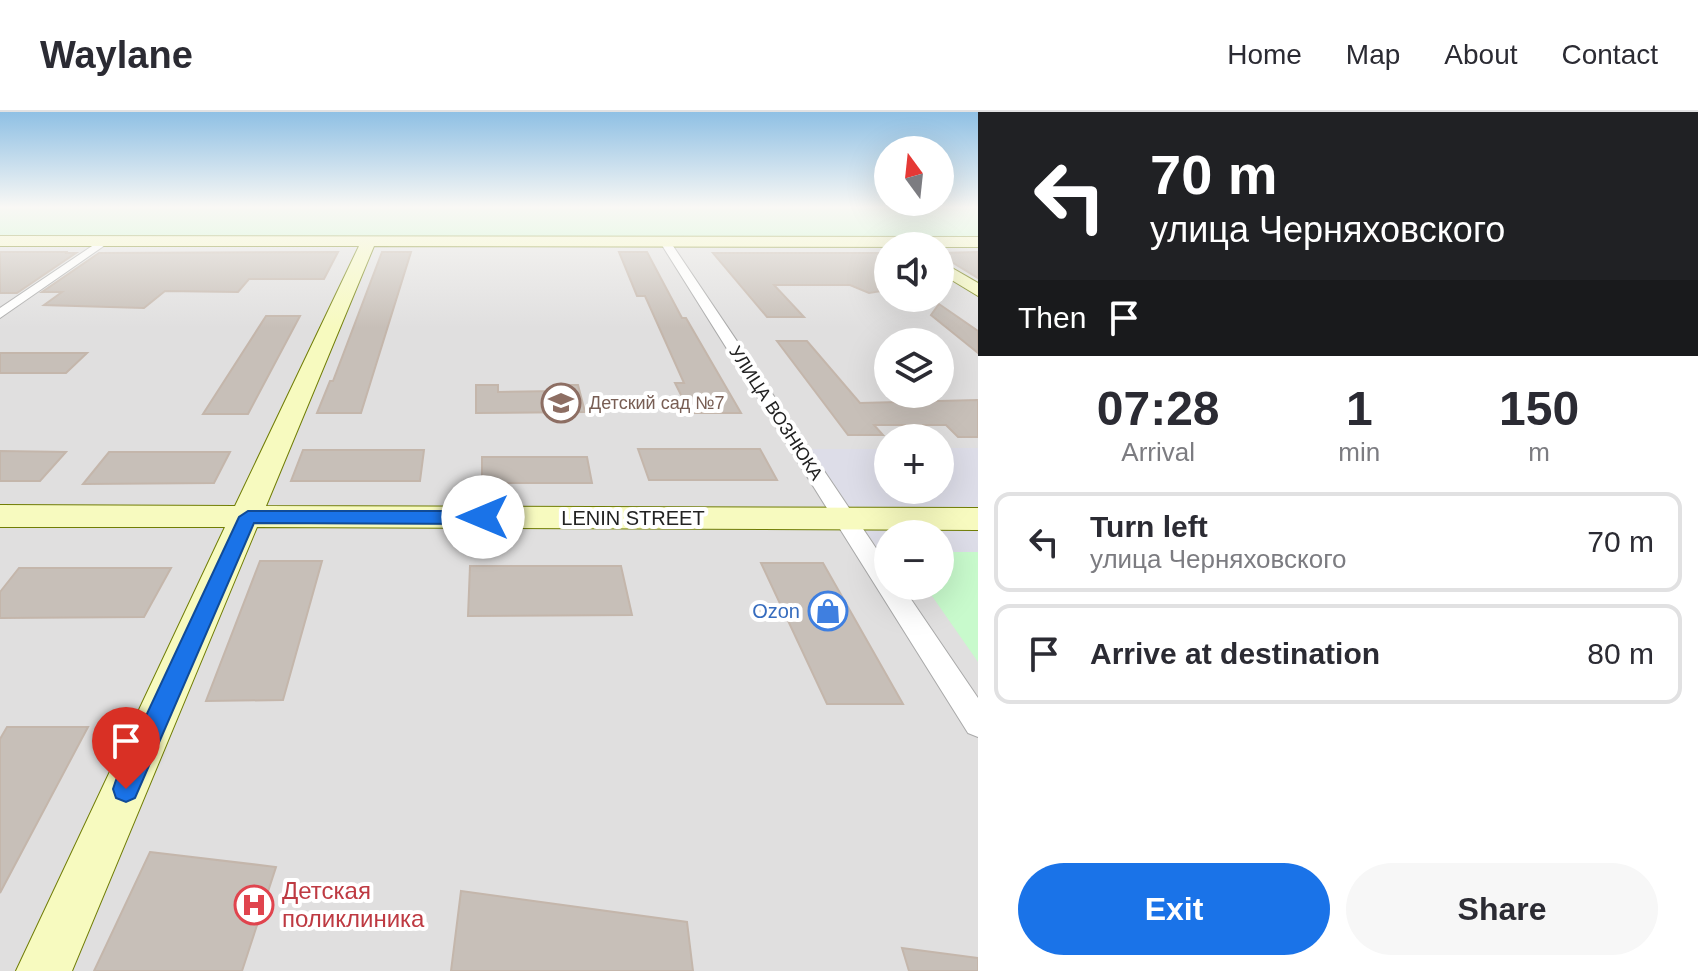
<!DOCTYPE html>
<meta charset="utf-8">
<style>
body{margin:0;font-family:Arial,sans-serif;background:#f7f7f7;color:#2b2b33;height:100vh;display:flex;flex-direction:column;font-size:30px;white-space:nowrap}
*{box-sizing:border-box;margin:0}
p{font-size:26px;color:#7c7c81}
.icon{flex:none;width:44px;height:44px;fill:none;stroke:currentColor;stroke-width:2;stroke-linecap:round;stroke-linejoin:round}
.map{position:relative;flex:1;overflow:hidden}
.drawer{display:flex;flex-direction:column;background:#fff;width:720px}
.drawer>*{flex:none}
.top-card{background:#202124;color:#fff;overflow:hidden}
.needle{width:52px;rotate:345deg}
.tools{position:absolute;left:874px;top:24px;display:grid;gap:16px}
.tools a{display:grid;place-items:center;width:80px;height:80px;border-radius:50%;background:#fff;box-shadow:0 8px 32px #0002;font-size:40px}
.pin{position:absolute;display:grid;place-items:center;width:68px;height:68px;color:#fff;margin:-82px -34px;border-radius:50% 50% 50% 0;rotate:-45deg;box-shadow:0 0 8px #0007}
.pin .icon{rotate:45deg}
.me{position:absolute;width:88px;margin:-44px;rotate:270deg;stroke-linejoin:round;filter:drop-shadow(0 0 6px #0008)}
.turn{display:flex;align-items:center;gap:28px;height:168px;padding:0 40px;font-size:36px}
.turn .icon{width:104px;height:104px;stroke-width:2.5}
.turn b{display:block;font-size:56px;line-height:68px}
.then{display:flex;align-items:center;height:76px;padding:0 40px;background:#0003;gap:16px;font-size:30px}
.eta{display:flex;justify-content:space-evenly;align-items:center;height:136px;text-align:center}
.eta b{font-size:48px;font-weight:800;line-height:56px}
.primary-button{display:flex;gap:16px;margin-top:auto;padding:16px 40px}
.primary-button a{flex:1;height:92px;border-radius:48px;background:#1a73e8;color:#fff;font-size:32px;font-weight:800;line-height:92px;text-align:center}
.primary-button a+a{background:#f7f7f7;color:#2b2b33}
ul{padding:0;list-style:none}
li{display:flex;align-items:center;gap:24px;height:100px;margin:0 16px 12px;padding:0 24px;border:4px solid #e1e1e2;border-radius:16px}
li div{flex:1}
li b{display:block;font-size:30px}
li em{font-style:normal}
header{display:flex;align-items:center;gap:48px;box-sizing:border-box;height:112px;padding:0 40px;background:#fff;border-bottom:2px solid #e1e1e2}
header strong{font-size:38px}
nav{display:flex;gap:44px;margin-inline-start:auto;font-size:28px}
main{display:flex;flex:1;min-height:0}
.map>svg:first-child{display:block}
.residential{fill:#e0dfdf;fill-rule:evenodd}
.park{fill:#c8facc}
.plaza{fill:#dddde8}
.building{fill:#c7bfb8;stroke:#c4b6ab;stroke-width:2}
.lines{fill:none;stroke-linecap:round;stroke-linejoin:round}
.street-casing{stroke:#a9a9a9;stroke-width:2}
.secondary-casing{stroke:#707d05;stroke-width:2}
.street{fill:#fff;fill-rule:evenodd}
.secondary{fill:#f7fabf;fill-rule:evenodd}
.route{fill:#1a73e8;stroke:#114b97;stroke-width:2}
.labels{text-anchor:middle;stroke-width:8;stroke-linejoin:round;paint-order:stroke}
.far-education-label{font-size:18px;fill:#785e54;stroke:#fff;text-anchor:start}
.far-street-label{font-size:18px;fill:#222;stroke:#fff}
.street-label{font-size:20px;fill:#222;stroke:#fff}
.shop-label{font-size:20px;fill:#366cbe;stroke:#fff;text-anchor:end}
.near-health-label{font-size:24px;fill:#be3a42;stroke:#fff;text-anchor:start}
</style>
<header>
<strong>Waylane</strong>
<nav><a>Home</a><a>Map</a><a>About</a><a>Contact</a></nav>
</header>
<main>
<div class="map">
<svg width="978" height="859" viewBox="0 0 978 859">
<rect width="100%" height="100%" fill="#f2efe9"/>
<path class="residential" d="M0,96H978V859H0ZM888,134H940V186H888ZM888,230H940V282H888ZM888,326H940V378H888ZM888,422H940V474H888Z"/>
<g class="park">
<rect x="0" y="96" width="978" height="32"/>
<polygon points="940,440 978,440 978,550 925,474 940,474"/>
</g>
<polygon class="plaza" points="940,336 978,336 978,440 940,440 940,422 888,422 888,441 881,441 810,337 888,337 888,378 940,378"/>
<g class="building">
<polygon points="0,140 68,140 65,141 76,141 17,181 0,181"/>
<polygon points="338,140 324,167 249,167 238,180 165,179 144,196 44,193 62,180 42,180 99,141"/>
<polygon points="382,140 411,140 361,301 317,301 330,269 333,269"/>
<polygon points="619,140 647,140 682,206 686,206 741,301 690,301 675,271 684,271 645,184 637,184"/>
<polygon points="978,140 978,166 940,143 940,141"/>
<polygon points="713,141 888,141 888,178 869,181 850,173 774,173 804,205 767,205"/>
<polygon points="939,192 978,219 978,241 931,203"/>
<polygon points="266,204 300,204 248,302 203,302"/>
<polygon points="777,229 807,229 860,291 978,288 978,325 958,325 946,313 874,313 883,323 848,323"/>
<polygon points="0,241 87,241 66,261 0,261"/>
<polygon points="476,273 498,273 498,280 557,279 556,273 578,273 585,300 476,301"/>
<polygon points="638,337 760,337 777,368 649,368"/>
<polygon points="303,338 424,338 420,369 291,369"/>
<polygon points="0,339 66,340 40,369 0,369"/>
<polygon points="109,340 230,340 214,371 83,372"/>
<polygon points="482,345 587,345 592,371 482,371"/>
<polygon points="260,449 322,449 283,588 206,589"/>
<polygon points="761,451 823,451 903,592 827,592"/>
<polygon points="470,454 621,454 632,503 468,504"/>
<polygon points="19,456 171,456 144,505 0,506 0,480"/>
<polygon points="7,615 88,615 0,781 0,627"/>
<polygon points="150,740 276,755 242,859 94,859"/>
<polygon points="461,779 687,810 693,859 451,859"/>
<polygon points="902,836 978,846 978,859 909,859"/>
</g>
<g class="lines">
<defs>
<g id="street">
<polygon points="104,126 109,129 108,131 0,206 0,196"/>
<polygon points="661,128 669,128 888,454 888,474 902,474 978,586 978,625 968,621 660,130"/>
</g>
<g id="secondary">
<polygon points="0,124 978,125 978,135 374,134 266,394 978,396 978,418 257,415 72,859 16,859 225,415 0,415 0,393 235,394 359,134 0,134"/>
<polygon points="940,149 978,171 978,184 940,161"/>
</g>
</defs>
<use href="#street" class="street-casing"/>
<use href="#secondary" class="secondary-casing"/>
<use href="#street" class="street"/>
<use href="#secondary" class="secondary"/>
</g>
<linearGradient id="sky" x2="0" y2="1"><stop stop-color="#8fc0e4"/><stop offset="0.44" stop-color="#f9f8f5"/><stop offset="1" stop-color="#f9f8f5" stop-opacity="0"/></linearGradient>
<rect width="978" height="216" fill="url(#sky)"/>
<polygon class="route" points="248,399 483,399 492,405 483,412 254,411 135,686 126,690 116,686 113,677 116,668 239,405"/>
<defs>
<symbol id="school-ring" viewBox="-11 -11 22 22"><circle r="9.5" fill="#fff" stroke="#8d6e63" stroke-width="1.5"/><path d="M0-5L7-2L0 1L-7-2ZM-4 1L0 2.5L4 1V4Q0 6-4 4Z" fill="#8d6e63"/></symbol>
<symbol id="shop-ring" viewBox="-11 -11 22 22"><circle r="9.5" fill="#fff" stroke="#3f7fe0" stroke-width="1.5"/><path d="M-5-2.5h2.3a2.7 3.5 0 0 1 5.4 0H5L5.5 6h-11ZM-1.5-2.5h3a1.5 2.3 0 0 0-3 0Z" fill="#3f7fe0"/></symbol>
<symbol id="hospital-ring" viewBox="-11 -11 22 22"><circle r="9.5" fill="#fff" stroke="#e0444e" stroke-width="1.5"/><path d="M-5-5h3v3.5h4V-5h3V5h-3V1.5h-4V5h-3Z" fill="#e0444e"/></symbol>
</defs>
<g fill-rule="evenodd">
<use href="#school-ring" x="539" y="269" width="44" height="44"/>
<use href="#shop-ring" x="806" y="477" width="44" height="44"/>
<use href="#hospital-ring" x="232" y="771" width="44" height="44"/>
</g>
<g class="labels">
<g class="far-education-label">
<text x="589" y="297">Детский сад №7</text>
</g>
<g class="far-street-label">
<text transform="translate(776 301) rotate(57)" y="6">УЛИЦА ВОЗНЮКА</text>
</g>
<g class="street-label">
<text x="633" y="413">LENIN STREET</text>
</g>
<g class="shop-label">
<text x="800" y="506">Ozon</text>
</g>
<g class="near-health-label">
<text x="282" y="787">Детская<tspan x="282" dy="28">поликлиника</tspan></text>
</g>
</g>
</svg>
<div class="tools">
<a><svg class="needle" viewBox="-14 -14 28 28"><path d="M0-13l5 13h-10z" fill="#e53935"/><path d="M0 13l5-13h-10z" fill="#7c7c81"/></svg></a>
<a><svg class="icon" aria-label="sound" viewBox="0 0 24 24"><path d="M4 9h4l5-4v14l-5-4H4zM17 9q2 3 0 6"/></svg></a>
<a><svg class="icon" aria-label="layers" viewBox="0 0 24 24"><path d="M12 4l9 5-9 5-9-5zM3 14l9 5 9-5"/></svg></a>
<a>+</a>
<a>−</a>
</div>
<div class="pin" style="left:126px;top:677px;background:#d93025"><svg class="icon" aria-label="arrive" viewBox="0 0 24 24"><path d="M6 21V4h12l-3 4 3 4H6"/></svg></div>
<svg class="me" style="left:483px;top:405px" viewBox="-20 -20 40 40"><circle r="19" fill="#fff"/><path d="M0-13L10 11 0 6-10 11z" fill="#1a73e8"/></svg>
</div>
<section class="drawer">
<div class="top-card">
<div class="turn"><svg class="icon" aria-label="left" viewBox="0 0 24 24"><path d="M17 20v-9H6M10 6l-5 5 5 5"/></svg><div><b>70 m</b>улица Черняховского</div></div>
<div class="then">Then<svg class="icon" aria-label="arrive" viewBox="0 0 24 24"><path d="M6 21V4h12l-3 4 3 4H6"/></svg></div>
</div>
<div class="eta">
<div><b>07:28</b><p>Arrival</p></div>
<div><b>1</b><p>min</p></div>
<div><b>150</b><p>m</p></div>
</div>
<ul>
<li><svg class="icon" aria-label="left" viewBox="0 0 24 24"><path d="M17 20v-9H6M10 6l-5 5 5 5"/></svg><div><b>Turn left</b><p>улица Черняховского</p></div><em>70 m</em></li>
<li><svg class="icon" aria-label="arrive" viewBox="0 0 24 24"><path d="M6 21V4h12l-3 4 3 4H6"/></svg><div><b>Arrive at destination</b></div><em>80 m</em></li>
</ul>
<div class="primary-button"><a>Exit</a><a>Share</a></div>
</section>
</main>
